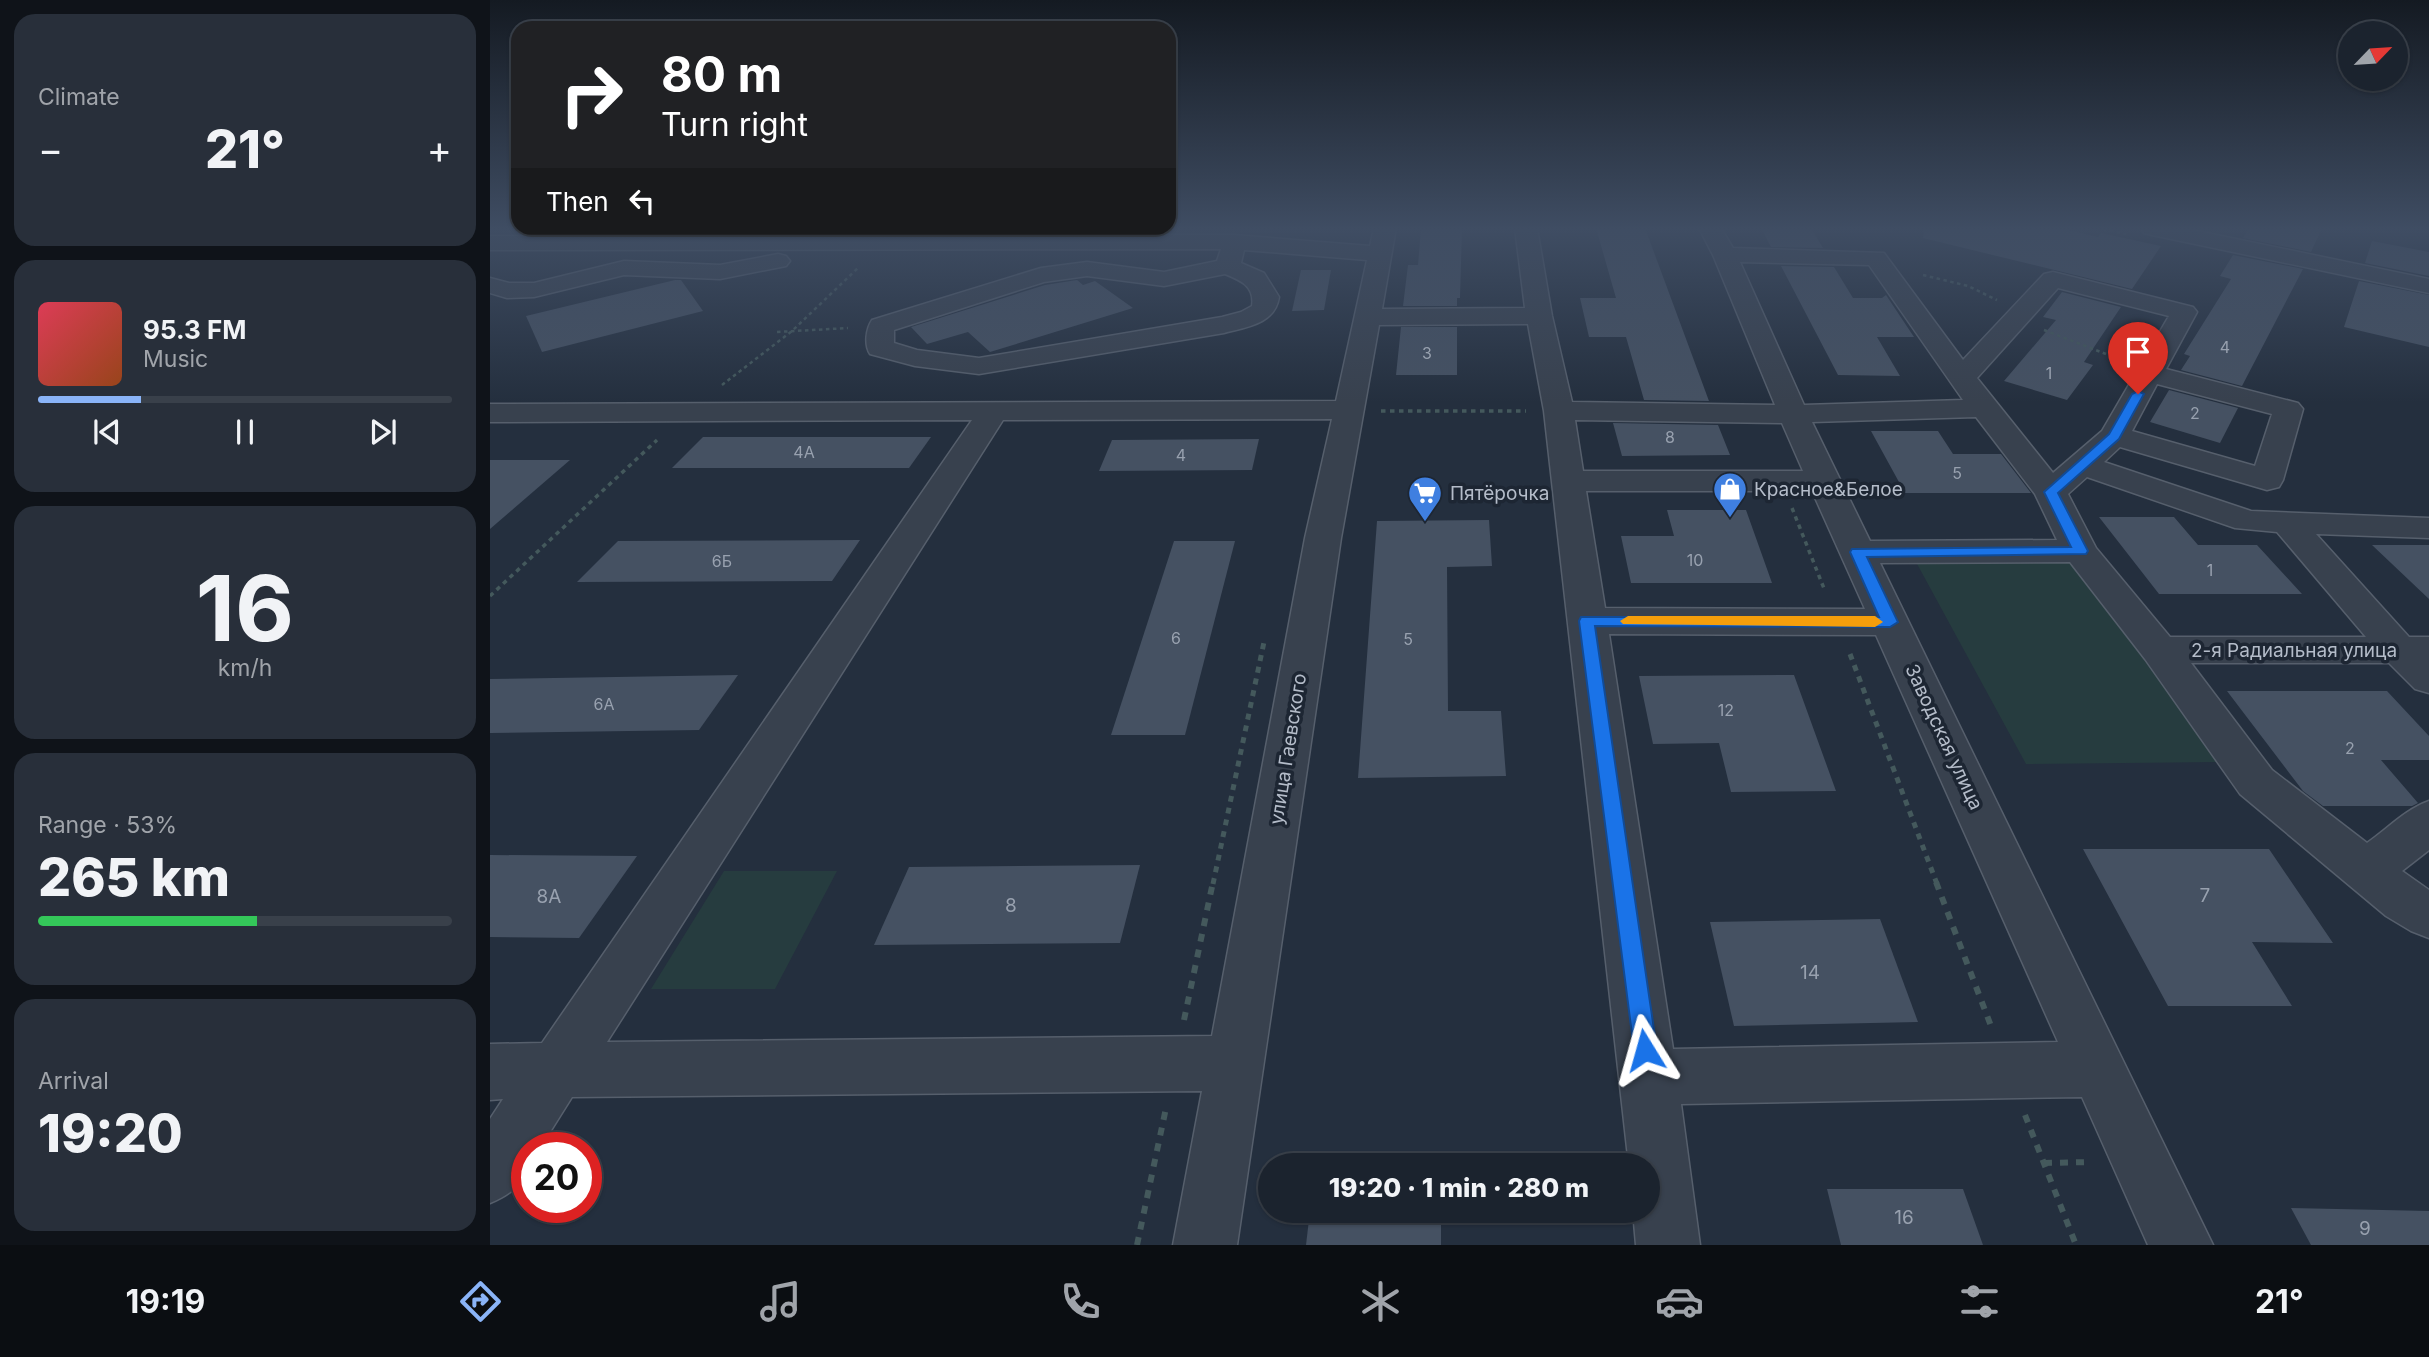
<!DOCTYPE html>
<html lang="en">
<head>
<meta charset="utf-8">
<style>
	:root { --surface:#1b232e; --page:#282f3a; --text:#f1f3f6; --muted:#a0a4aa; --line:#39404a; --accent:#8ab4f8 }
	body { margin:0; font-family:Inter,sans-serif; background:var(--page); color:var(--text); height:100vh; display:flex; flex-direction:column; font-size:26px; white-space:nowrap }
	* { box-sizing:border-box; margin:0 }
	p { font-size:23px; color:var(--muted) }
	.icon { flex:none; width:38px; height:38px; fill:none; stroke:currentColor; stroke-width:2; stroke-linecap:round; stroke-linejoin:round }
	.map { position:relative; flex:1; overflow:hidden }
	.details { display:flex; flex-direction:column; gap:14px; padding:14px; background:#0f1319; width:490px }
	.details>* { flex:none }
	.top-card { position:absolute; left:21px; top:21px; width:665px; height:214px; border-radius:21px; box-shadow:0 2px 5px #0004,0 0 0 2px var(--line); background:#202124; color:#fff; overflow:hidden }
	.needle { width:46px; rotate:65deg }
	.fabs { position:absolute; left:1848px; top:21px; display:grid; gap:14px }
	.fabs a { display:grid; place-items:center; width:70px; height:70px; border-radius:50%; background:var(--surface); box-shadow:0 2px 5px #0004,0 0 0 2px var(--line); font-size:35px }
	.speed { position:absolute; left:21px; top:1132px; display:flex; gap:14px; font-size:35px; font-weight:700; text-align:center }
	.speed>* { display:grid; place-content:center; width:91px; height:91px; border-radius:50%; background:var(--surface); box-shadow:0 2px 5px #0004,0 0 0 2px var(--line); line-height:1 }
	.speed .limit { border:10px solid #d22; background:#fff; color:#111 }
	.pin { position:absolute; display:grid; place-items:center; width:60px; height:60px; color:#fff; margin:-72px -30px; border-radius:50% 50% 50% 0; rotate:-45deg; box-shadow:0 0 7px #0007 }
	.pin .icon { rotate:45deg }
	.me { position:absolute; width:77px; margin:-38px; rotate:352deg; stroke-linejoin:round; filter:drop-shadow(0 0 5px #0008) }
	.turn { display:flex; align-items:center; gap:24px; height:147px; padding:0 35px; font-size:32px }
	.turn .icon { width:91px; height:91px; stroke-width:2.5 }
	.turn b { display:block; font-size:49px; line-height:60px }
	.then { display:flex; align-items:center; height:66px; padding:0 35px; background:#0003; gap:14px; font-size:26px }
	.big { font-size:52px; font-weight:800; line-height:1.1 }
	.details .card { flex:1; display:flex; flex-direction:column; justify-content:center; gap:10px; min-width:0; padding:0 24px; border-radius:21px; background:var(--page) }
	.details .dial { align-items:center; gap:0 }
	.dial b { font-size:91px; line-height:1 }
	.song { display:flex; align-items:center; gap:21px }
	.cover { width:84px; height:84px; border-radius:10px; background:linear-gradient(135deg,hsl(350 70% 55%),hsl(20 70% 35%)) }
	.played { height:7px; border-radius:4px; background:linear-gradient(90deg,var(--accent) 25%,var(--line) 25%) }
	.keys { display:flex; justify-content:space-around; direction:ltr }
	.heat { display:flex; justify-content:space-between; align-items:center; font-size:38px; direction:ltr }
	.charge { height:10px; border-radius:5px; background:linear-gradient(90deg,#34c759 53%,var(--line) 0) }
	.trip { position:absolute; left:768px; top:1153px; width:402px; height:70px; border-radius:35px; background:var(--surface); box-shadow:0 2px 5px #0004,0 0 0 2px var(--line); font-weight:800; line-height:70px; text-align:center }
	.tab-bar { display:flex; height:112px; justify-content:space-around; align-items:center; background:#0b0e12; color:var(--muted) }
	.tab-bar .icon { width:49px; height:49px }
	.tab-bar .active { color:var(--accent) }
	.tab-bar b { font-size:32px; color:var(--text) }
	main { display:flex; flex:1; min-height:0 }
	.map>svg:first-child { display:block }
</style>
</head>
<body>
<main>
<section class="details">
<div class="card"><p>Climate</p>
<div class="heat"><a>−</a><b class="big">21°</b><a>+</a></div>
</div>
<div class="card">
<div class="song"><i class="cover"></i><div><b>95.3 FM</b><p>Music</p></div></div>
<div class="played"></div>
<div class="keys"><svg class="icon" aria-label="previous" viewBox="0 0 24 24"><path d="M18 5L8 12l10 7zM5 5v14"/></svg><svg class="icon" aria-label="pause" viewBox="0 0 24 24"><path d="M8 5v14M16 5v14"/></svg><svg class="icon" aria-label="next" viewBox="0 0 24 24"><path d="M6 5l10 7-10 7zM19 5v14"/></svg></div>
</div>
<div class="card dial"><b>16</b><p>km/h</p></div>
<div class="card"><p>Range · 53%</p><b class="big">265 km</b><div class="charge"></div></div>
<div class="card"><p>Arrival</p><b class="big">19:20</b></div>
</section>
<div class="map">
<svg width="1939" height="1245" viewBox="0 0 1939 1245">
	<rect width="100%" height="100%" fill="#242f3e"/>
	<g fill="#263c3f">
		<polygon points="1583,561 1729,762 1536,764 1426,562"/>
		<polygon points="234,871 347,871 285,989 161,989"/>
	</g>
	<g fill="#455162">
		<polygon points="931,228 972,228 970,298 967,298 967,306 913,306 918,265 928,265"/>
		<polygon points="1106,228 1155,228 1219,401 1154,400 1136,337 1099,337 1090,298 1126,298"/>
		<polygon points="1271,228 1321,228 1333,248 1281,247"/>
		<polygon points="1434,228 1570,228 1608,237 1611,233 1671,246 1642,289 1433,238"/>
		<polygon points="1759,228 1832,228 1821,252 1753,238"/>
		<polygon points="1882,241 1939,252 1939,276 1875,263"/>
		<polygon points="1743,255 1813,269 1752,386 1691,370 1700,356 1694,354 1741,279 1730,276"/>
		<polygon points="1291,266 1344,267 1363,298 1392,298 1396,295 1424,337 1387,337 1410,376 1348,375"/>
		<polygon points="811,270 841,270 834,310 802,311"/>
		<polygon points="185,280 191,280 213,311 52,352 36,316"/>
		<polygon points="587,280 593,285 605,281 643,308 500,352 478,332 437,344 421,327 555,285"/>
		<polygon points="1869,281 1939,295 1939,347 1854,327"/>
		<polygon points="1572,292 1631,307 1594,362 1603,365 1577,400 1514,381 1566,320 1553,317"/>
		<polygon points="911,327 967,327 967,375 906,375"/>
		<polygon points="1679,390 1748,408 1730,443 1660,422"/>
		<polygon points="1123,423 1228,425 1240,455 1132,456"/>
		<polygon points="1381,431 1448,431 1463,454 1511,454 1541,493 1415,493"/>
		<polygon points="213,437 441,437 419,468 182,468"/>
		<polygon points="769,439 762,470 609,471 622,440"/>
		<polygon points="0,460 80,460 0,529"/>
		<polygon points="1177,510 1256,510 1282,583 1141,583 1131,536 1184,536"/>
		<polygon points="1609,517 1684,517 1708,545 1767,545 1812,594 1669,594"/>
		<polygon points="999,520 1002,566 957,567 958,711 1011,711 1016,776 868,778 887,521"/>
		<polygon points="370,540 342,581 87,582 128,541"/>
		<polygon points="684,541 745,541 695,735 621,735"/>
		<polygon points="1882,545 1939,545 1939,599"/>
		<polygon points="248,675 209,730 0,733 0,679"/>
		<polygon points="1304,675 1346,791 1241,792 1229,743 1163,744 1149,676"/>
		<polygon points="1737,691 1897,691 1939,736 1939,760 1891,760 1928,803 1922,806 1833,806 1813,791"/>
		<polygon points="1593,849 1779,849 1843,943 1762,942 1802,1006 1678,1006"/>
		<polygon points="0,855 147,856 89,938 0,937"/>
		<polygon points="650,865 630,943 384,945 419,867"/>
		<polygon points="1390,919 1428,1022 1244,1026 1220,922"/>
		<polygon points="1337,1189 1473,1189 1493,1245 1351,1245"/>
		<polygon points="1801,1208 1939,1211 1939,1245 1821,1245"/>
		<polygon points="820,1211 951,1211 951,1245 816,1245"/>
	</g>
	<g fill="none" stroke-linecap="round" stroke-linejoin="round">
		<g stroke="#565f6c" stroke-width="3">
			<g id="minor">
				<path d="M884,228H906L892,309L1035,308L1025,228H1047L1062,316L1082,402L1285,405L1223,255L1209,228H1231L1243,248L1394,253L1473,360L1554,274L1563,272L1703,307L1707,312L1676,369L1808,403L1813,409L1793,480L1789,487L1777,490L1630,447L1614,462L1761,511L1939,518V538L1826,534L1919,637H1939V693L1925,689L1899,663H1701L1782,770L1877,843C1897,829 1916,809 1939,801V850L1912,871L1939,890V938L1921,931L1896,916L1750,794L1655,659L1580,562L1390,563L1723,1245H1658L1592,1097L1191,1104L1210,1245H1146L1143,1211H1158V1166H1139L1054,411L1038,324L889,325L851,538L747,1245H683L712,1091L82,1097L50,1148H37C37,1179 29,1191 0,1203V1119L13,1099L0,1100V1044L52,1043L482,420L0,422V404L846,401L877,260L754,250L751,263L774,273L789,297C785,324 757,327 734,333L489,374L425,366L380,354C374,345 376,329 382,320L551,268L597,262L674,272L727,261L731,249L0,250V236L744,235L880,246ZM1250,262L1379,265L1473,400L1314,405ZM735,274C750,280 765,286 762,306L751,312L732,317L489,358L427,350L404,343V330L554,282L597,276L674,286ZM1568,288L1679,316L1612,431L1563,473L1487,378ZM1667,384L1782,414L1765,466L1642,431ZM1486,417L1545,494L1567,540L1380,541L1322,422ZM842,419L815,538L722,1036L117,1042L513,420ZM1085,420L1292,423L1313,471H1093ZM1597,477L1745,528L1787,532L1876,637H1680L1606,548L1578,494ZM1096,491H1322L1375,609L1115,608ZM1119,634L1386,635L1568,1042L1183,1049Z"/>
				<polygon points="1651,228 1693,228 1939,279 1939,293 1662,235 1654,233"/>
				<polygon points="288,254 296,256 300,261 296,266 230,279 134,275 44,297 17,298 0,293 0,278 19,283 44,283 134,261 230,265"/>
			</g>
		</g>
		<g stroke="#44595c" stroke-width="2.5" stroke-dasharray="3.5 3.5" stroke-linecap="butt">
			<polyline points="1606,228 1636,234"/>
			<polyline points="1433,275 1478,286 1507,300"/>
			<polyline points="1554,330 1634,361"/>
			<polyline points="287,332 358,328"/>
			<polyline points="232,385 302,331 369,267"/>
		</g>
		<g stroke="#44595c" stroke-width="3.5" stroke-dasharray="4.5 4.5" stroke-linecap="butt">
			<polyline points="891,411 1036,411"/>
			<polyline points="1302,508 1335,591"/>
			<polyline points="0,596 167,440"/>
		</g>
		<g stroke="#44595c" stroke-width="5" stroke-dasharray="6 6" stroke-linecap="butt">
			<polyline points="1360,654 1447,884"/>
			<polyline points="723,884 774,642"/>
		</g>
		<g stroke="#44595c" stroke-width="6" stroke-dasharray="8 8" stroke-linecap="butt">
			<polyline points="1446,882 1501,1026"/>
			<polyline points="694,1020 723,882"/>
			<polyline points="1535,1115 1586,1245"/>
			<polyline points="1554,1163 1600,1162"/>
			<polyline points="647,1245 676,1108"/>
		</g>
		<use href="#minor" fill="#38414e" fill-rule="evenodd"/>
	</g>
	<linearGradient id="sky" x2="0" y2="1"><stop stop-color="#141a22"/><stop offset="0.57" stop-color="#3f4d63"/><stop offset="1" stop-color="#3f4d63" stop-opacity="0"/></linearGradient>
	<rect width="1939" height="402" fill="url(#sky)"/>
	<polygon fill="#1a73e8" stroke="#114b97" stroke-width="2" points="1648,391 1654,394 1629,439 1568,493 1598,551 1596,554 1377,557 1408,622 1400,627 1105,626 1167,1050 1164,1058 1155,1061 1147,1058 1144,1050 1089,621 1091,617 1389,617 1360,552 1362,549 1581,547 1554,492 1619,434 1642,394"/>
	<polygon fill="#f59e0b" points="1138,616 1385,616 1393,622 1385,627 1133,624 1130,621"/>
	<defs>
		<g id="shop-pin" transform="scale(1.75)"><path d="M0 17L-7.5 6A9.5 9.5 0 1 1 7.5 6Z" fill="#3f7fe0" stroke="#1d2633"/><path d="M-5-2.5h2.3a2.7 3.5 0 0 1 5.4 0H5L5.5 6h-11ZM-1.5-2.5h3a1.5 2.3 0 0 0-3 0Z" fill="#fff"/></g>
		<g id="supermarket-pin" transform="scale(1.75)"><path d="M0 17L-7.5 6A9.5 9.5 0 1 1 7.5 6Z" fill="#3f7fe0" stroke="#1d2633"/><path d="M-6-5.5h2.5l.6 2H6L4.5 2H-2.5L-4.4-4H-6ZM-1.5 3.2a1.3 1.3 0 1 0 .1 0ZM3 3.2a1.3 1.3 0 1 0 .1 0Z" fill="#fff"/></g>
	</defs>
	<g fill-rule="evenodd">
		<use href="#shop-pin" x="1240" y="489"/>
		<use href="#supermarket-pin" x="935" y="493"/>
	</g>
	<g text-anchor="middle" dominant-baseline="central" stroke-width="7" stroke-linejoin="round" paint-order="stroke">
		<g font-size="16" fill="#98a1af">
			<text x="1735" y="347">4</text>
			<text x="937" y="353">3</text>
			<text x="1559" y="373">1</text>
			<text x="1705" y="413">2</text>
			<text x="1180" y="437">8</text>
			<text x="314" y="452">4А</text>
			<text x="691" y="455">4</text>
			<text x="1467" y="473">5</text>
			<text x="1205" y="560">10</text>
			<text x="232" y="561">6Б</text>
			<text x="1720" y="570">1</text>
			<text x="686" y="638">6</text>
			<text x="918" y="639">5</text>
			<text x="114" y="704">6А</text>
			<text x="1236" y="710">12</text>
			<text x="1860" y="748">2</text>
		</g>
		<g font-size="19" fill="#b4bcc9" stroke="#1d2633" text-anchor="start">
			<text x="1264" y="489">Красное&amp;Белое</text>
			<text x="960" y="493">Пятёрочка</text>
		</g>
		<g font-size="19" fill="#b4bcc9" stroke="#1d2633">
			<text x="1804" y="650">2-я Радиальная улица</text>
			<text transform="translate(1454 737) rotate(65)">Заводская улица</text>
			<text transform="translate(798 749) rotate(-81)">улица Гаевского</text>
		</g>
		<g font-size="19" fill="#98a1af">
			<text x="1715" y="895">7</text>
			<text x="59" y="896">8А</text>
			<text x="521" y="905">8</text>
			<text x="1320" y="972">14</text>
			<text x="1414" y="1217">16</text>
			<text x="1875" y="1228">9</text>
		</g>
	</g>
</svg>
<div class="fabs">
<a><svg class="needle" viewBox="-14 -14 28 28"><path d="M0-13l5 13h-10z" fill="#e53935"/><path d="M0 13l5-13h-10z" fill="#a0a4aa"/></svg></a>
</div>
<div class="speed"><div class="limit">20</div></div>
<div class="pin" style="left:1648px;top:394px;background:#d93025"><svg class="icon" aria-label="arrive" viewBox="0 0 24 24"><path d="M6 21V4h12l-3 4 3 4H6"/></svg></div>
<svg class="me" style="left:1155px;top:1050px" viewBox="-20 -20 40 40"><path d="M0-17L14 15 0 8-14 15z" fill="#1a73e8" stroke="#fff" stroke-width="4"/></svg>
<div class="trip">19:20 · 1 min · 280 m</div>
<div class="top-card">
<div class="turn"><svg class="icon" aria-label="right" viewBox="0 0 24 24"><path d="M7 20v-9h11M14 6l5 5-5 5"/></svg><div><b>80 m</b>Turn right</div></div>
<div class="then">Then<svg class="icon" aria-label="left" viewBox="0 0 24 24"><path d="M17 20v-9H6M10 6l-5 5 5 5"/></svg></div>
</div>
</div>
</main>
<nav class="tab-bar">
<b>19:19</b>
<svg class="icon active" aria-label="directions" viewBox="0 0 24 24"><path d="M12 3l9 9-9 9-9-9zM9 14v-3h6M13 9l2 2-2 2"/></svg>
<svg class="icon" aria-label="music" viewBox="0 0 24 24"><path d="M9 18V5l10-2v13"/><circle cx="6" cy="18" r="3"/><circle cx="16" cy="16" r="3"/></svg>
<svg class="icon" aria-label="phone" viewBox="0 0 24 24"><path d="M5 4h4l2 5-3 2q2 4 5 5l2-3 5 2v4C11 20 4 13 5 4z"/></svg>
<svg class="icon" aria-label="climate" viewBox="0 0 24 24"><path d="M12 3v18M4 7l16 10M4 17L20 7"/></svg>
<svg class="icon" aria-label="car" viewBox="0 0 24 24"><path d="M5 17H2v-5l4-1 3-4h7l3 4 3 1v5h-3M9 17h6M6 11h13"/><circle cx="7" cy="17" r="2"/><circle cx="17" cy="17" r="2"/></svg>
<svg class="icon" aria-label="filters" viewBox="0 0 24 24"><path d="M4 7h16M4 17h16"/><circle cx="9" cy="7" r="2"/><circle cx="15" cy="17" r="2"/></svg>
<b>21°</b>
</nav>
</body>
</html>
